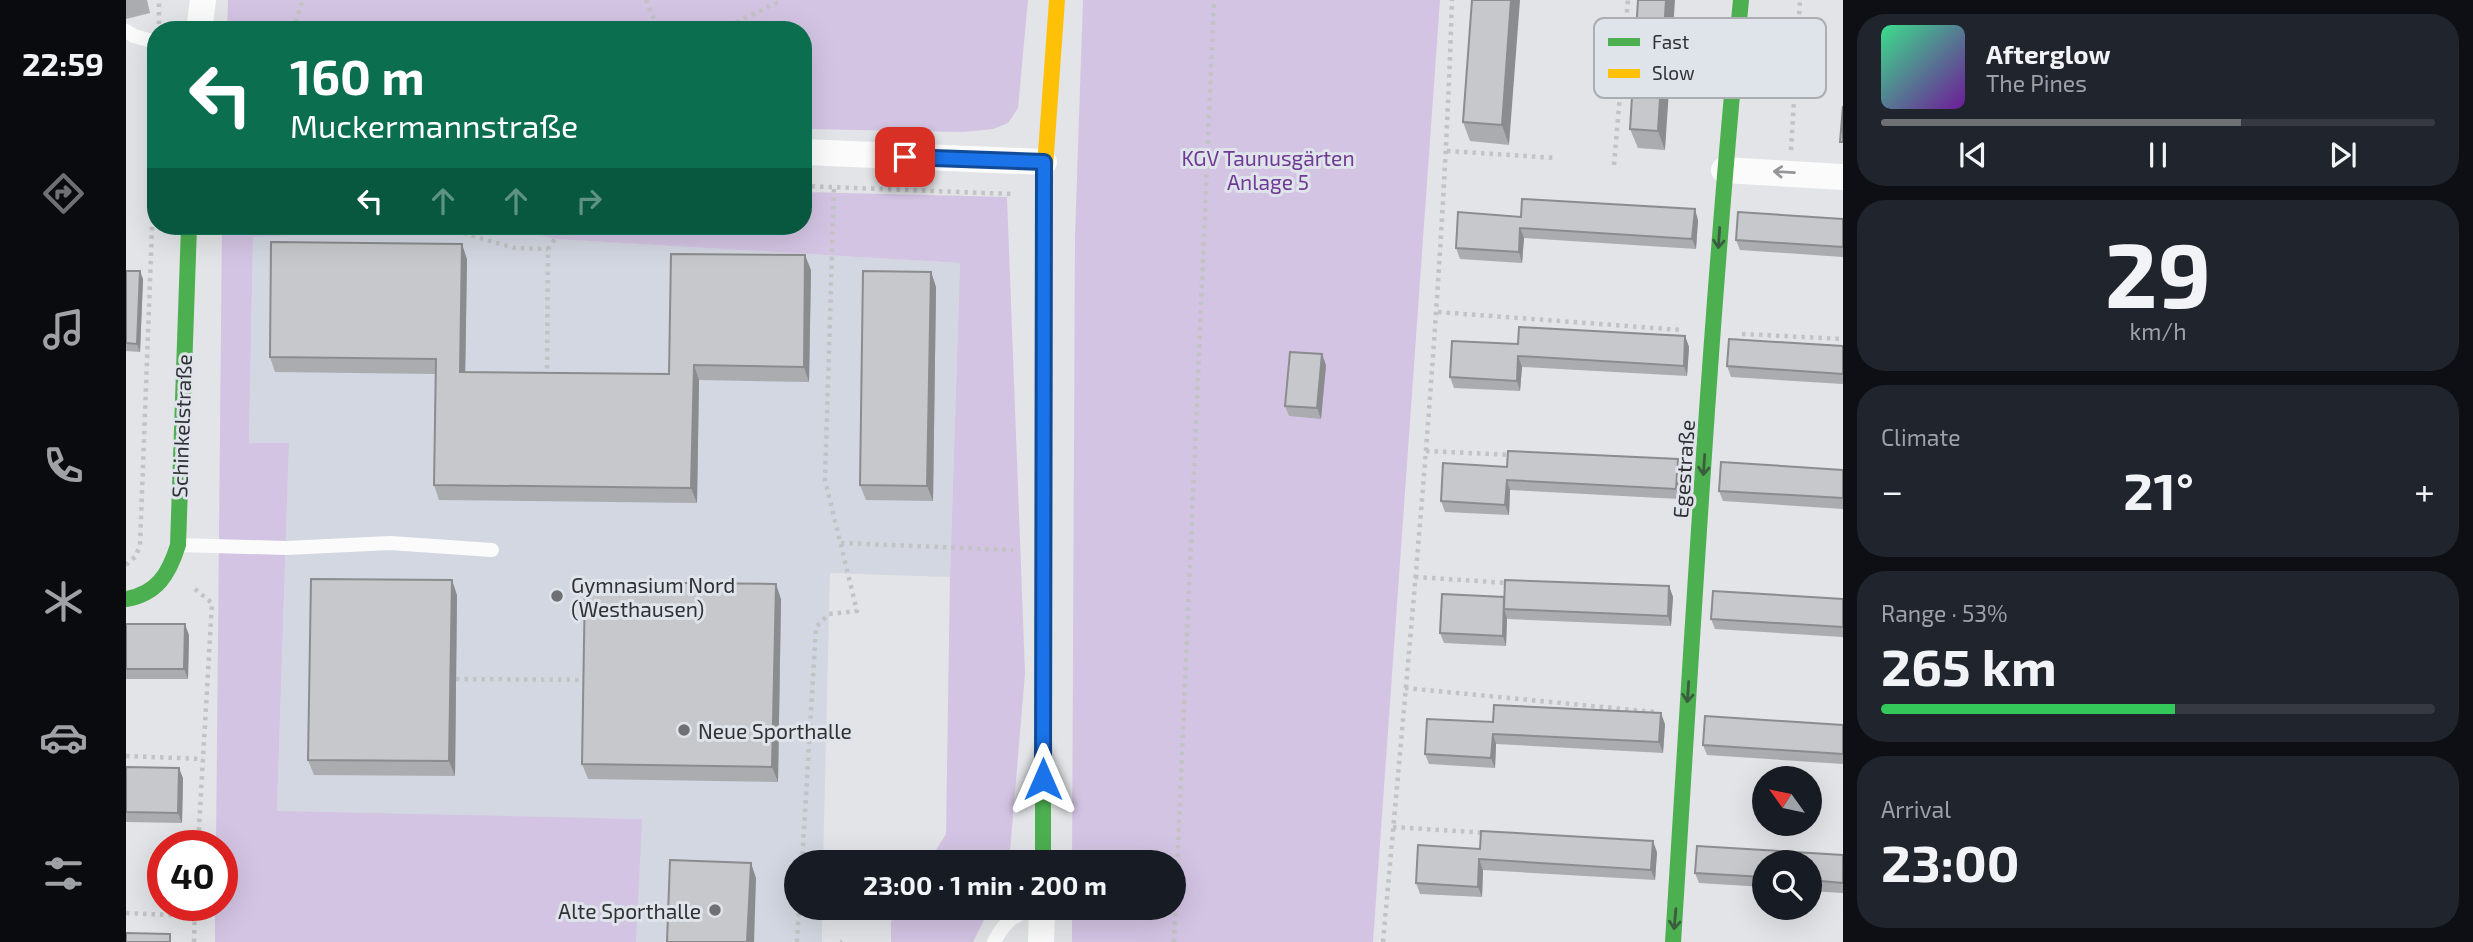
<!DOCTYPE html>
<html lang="en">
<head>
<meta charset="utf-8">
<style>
	:root { --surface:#171b24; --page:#20242c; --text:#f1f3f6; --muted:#9ea1a6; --line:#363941; --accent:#6e7073 }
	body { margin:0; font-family:"Exo 2",sans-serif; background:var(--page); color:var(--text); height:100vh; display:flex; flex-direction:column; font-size:26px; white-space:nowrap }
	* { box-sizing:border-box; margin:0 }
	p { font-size:23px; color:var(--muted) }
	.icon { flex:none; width:38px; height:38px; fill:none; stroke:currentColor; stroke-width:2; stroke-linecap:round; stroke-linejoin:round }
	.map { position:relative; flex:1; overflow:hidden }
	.details { display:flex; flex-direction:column; gap:14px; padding:14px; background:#0d0f14; width:630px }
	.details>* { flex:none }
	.hud { position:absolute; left:21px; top:21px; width:665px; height:214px; border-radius:28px; box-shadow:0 7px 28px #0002; background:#0b6e4f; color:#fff; overflow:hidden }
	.needle { width:46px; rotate:303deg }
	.fabs { position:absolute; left:1626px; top:766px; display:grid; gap:14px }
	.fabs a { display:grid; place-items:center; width:70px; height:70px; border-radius:50%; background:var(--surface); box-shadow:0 7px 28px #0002; font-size:35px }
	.speed { position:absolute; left:21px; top:830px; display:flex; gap:14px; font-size:35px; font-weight:700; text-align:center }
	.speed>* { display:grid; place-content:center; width:91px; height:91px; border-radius:50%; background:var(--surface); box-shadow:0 7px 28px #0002; line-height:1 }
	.speed .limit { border:10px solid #d22; background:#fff; color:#111 }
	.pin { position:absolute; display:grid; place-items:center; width:60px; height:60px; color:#fff; margin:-30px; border-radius:14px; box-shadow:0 4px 10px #0006 }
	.me { position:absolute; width:77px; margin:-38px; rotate:0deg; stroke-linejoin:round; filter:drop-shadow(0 0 5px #0008) }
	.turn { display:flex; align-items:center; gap:24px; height:147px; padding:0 28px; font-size:32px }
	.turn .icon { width:91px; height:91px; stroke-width:2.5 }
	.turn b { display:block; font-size:49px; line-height:60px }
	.lanes { display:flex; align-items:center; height:66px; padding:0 28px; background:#0003; justify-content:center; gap:35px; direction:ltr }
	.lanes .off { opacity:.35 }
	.big { font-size:52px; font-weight:700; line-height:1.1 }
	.details .widget { flex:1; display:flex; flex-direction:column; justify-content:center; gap:10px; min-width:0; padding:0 24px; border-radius:28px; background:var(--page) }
	.details .dial { align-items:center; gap:0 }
	.dial b { font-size:91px; line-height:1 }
	.song { display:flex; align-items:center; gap:21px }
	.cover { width:84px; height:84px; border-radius:10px; background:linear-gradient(135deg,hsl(150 70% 55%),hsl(280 70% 35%)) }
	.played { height:7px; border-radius:4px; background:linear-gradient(90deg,var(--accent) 65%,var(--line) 65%) }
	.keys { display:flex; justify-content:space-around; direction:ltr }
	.heat { display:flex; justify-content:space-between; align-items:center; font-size:38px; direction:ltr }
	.charge { height:10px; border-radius:5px; background:linear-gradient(90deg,#34c759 53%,var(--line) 0) }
	.trip { position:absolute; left:658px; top:850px; width:402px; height:70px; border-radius:35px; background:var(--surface); box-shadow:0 7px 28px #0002; font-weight:700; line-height:70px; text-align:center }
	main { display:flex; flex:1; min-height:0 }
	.tabs { display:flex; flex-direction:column; width:126px; justify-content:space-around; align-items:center; background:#090b0e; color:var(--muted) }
	.tabs .icon { width:49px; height:49px }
	.tabs .selected { color:var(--accent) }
	.tabs b { font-size:32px; color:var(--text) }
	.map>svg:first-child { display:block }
</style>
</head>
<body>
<main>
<nav class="tabs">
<b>22:59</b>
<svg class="icon selected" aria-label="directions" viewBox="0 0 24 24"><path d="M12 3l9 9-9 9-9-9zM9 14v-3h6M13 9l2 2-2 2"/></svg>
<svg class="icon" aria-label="music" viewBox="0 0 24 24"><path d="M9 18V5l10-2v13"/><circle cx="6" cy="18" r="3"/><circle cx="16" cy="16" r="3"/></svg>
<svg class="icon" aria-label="phone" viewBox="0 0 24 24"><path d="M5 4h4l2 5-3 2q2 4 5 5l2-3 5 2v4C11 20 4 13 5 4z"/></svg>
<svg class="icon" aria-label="climate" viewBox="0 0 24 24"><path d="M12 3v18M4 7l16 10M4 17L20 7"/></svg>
<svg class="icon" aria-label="car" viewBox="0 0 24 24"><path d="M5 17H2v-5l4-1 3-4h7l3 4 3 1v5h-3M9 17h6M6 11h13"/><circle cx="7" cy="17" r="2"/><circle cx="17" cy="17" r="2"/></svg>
<svg class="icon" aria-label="filters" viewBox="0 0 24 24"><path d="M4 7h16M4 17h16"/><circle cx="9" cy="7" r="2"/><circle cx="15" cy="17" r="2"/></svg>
</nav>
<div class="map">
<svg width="1717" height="942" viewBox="0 0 1717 942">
	<rect width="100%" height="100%" fill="#e2e4e7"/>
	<polygon fill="#d3d7e1" points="238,226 378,226 430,239 834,263 824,577 704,573 697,863 670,863 670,908 696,908 696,942 510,942 515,819 151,812 163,443 123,443 127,237 235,232"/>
	<g fill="#d3c4e3">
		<polygon points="102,0 902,0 892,108 882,123 867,129 837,132 677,129 677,30 101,30"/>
		<polygon points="957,0 1314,0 1247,942 946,942 946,908 1048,908 1048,863 946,863 949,236"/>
		<polygon points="677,192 881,197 899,673 883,863 802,863 820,834 824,577 834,263 429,239 378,226 677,226"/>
		<polygon points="96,226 238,226 236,232 127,237 123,443 163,443 151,811 516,819 510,942 89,942 89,905 96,905 96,845 90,845"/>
		<polygon points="773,908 864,908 847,942 765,942 765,922"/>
	</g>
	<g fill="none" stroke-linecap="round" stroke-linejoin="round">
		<g stroke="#c2c3c4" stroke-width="4.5" stroke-dasharray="3.5 5" stroke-linecap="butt">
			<polyline points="520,0 532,30"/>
			<polyline points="33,24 33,0"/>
			<polyline points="167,30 177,0"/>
			<polyline points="595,30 656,0"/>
			<polyline points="1665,150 1674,0"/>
			<polyline points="1321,151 1431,158"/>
			<polyline points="1488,165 1502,0"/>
			<polyline points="677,186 886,194"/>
			<polyline points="313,226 388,248 422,249"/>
			<polyline points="1312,312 1555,330"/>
			<polyline points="1616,334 1717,339"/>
			<polyline points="421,377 422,249 429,239 430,226"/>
			<polyline points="1300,451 1386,455"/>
			<polyline points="715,543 887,550"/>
			<polyline points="0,565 10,556 14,545 30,123"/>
			<polyline points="1289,577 1382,583"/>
			<polyline points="69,589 86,603 72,845"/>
			<polyline points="330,679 463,680"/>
			<polyline points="1279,688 1529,712"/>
			<polyline points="0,756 77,759"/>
			<polyline points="1267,827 1361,833"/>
			<polyline points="676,863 690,627 703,614 731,611 699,480 708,187"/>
			<polyline points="0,913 68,916"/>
			<polyline points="68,942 69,905"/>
			<polyline points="671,942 673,908"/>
			<polyline points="715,942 716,941"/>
			<polyline points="1048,942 1088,0"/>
			<path d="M1257,942C1285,628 1316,315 1326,0"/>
		</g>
		<g stroke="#fbfbfb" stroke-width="14">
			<polyline points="0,31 8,36 30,42"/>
			<polyline points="53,545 160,548 264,543 366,550"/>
			<path d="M868,942C878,922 888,915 908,908"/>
		</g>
		<g stroke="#fbfbfb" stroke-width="26">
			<polyline points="73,30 77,0"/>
			<polyline points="677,152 918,162"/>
			<polyline points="1598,170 1717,177"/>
			<polyline points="915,942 916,908"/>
		</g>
		<g stroke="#4caf50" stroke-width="16">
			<polyline points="917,295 917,863"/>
			<path d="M0,599C31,594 43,574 52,545L63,226"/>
			<path d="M1547,942C1567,628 1584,313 1615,0"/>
		</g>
		<polyline stroke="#ffc107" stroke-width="16" points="917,295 917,195 931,0"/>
	</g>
	<g fill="#aaacaf">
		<polygon points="0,0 21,0 24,13 0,19"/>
		<polygon points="1346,0 1383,145 1344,141 1337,122"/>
		<polygon points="1512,0 1539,150 1512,148 1504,129"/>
		<polygon points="1395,217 1572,220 1570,249 1398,238 1396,263 1334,259 1330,248"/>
		<polygon points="1717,219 1717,257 1614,250 1610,240"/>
		<polygon points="341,259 339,372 543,374 685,270 683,382 573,380 571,503 313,500 308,485 309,374 149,372 144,357"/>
		<polygon points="0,271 17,279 14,352 0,351"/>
		<polygon points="805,272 810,287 807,501 740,500 734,485"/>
		<polygon points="1559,336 1563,347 1561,376 1396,367 1394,391 1328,388 1324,377 1392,344"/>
		<polygon points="1717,346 1717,384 1605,377 1601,366"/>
		<polygon points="1200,365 1195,419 1163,416 1159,406"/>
		<polygon points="1552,459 1555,470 1553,499 1384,490 1383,515 1319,512 1315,501 1381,467"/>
		<polygon points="1717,470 1717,509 1597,501 1593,491"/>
		<polygon points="1543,586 1547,597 1545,626 1382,619 1381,618 1380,646 1318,643 1314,633 1378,597"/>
		<polygon points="331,595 329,776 188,775 182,760"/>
		<polygon points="655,599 652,782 462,779 456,764"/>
		<polygon points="1717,599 1717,637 1589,629 1585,619"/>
		<polygon points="0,624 63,635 62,679 0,679"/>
		<polygon points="1367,722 1539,724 1537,753 1370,744 1369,768 1303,764 1299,754"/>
		<polygon points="1717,725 1717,764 1581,755 1577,745"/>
		<polygon points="0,767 57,778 56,823 0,822"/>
		<polygon points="1571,846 1717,855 1717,893 1684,891 1684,863 1638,863 1638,887 1573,883 1569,873"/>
		<polygon points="1354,849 1531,852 1529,880 1357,870 1356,897 1294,894 1290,883"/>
	</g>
	<g fill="#8b8c8e">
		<polygon points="1385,0 1394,0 1383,145 1376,125"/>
		<polygon points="1540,0 1549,0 1539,150 1532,131"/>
		<polygon points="1569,209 1572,220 1570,249 1566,239"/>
		<polygon points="1394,228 1398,238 1396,263 1393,252"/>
		<polygon points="336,244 341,259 339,387 334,372"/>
		<polygon points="679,255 685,270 683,382 678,367"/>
		<polygon points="14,271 17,279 14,352 11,344"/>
		<polygon points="805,272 810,287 807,501 801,486"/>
		<polygon points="1559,336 1563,347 1561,376 1558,366"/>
		<polygon points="1196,354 1200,365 1195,419 1191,408"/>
		<polygon points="1392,356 1396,367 1394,391 1391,381"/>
		<polygon points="568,365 573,380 571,503 565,488"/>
		<polygon points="1552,459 1555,470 1553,499 1550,489"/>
		<polygon points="1381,480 1384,490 1383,515 1379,505"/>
		<polygon points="326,580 331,595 329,776 323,761"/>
		<polygon points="650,584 655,599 652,782 646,767"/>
		<polygon points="1543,586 1547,597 1545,626 1542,616"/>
		<polygon points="1378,609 1381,618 1380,646 1377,636"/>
		<polygon points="59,624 63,635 62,679 58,669"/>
		<polygon points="1535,713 1539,724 1537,753 1533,742"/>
		<polygon points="1367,734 1370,744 1369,768 1365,758"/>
		<polygon points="53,768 57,778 56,823 52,813"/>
		<polygon points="1527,841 1531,852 1529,880 1525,870"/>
		<polygon points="1353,859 1357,870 1356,897 1352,887"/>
		<polygon points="625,863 630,878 628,942 621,942"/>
	</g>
	<g fill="#c6c8cb" stroke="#8b8c8e" stroke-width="2">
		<polygon points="1346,0 1385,0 1376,125 1337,122"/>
		<polygon points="1512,0 1540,0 1532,131 1504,129"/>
		<polygon points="1717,106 1717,142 1714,142"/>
		<polygon points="1396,199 1569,209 1566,239 1394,228 1393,252 1330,248 1332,212 1395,217"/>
		<polygon points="1612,212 1717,219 1717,247 1610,240"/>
		<polygon points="145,242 336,244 334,372 543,374 545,254 679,255 678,367 568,365 565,488 308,485 310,359 144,357"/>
		<polygon points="0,271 14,271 11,344 0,343"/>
		<polygon points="737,271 805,272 801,486 734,485"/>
		<polygon points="1393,327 1559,336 1558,366 1392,356 1391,381 1324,377 1326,341 1392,344"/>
		<polygon points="1603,339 1717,346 1717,374 1601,366"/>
		<polygon points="1164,352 1196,354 1191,408 1159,406"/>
		<polygon points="1382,451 1552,459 1550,489 1381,480 1379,505 1315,501 1317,463 1381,467"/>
		<polygon points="1595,462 1717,470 1717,498 1593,491"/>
		<polygon points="185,579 326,580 323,761 182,760"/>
		<polygon points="1379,580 1543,586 1542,616 1378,609"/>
		<polygon points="459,582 650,584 646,767 456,764"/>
		<polygon points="1587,591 1717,599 1717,627 1585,619"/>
		<polygon points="1316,594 1378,597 1377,636 1314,633"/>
		<polygon points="0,624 59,624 58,669 0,669"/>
		<polygon points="1368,705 1535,713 1533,742 1367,734 1365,758 1299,754 1301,719 1367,722"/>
		<polygon points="1579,716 1717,725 1717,754 1577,745"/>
		<polygon points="0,767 53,768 52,813 0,812"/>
		<polygon points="1355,831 1527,841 1525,870 1353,859 1352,887 1290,883 1292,845 1354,849"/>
		<polygon points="1571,846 1717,855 1717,883 1684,880 1684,863 1638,863 1638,877 1569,873"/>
		<polygon points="544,860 625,863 621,942 541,942"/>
		<polygon points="0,933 44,934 44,942 0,942"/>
	</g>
	<defs><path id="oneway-shaft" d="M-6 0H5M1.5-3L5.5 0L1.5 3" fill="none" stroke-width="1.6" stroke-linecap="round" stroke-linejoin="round" transform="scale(1.75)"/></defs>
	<use stroke="#969698" href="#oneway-shaft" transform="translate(1658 172) rotate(-177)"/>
	<g stroke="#3a5d3e">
		<use href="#oneway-shaft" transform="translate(1593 238) rotate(94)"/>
		<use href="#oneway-shaft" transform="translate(1578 465) rotate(94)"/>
		<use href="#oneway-shaft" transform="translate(1562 692) rotate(94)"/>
		<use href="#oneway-shaft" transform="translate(1549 919) rotate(95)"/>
	</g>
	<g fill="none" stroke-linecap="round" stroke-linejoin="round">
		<g stroke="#114b97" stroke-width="18">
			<polyline id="route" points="779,157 918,162 917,779"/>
		</g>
		<use href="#route" stroke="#1a73e8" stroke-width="12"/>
	</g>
	<g fill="#6e7073" stroke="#dfe3ea" stroke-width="2.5">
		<circle cx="431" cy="596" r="7"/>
		<circle cx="558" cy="730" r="7"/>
		<circle cx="589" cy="910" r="7"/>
	</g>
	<g text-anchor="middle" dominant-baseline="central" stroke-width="6" stroke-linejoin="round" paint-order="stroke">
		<g font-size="21" fill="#703995" stroke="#dfe3ea">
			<text x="1142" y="157">KGV Taunusgärten<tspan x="1142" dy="24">Anlage 5</tspan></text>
		</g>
		<g font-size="21" fill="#303134" stroke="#dfe3ea">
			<text transform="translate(55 426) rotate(-88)">Schinkelstraße</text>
			<text transform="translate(1557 469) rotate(-86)">Egestraße</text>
		</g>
		<g font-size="21" fill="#303134" stroke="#dfe3ea" text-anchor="start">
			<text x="445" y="584">Gymnasium Nord<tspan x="445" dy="24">(Westhausen)</tspan></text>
			<text x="572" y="730">Neue Sporthalle</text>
			<text x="575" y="910" text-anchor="end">Alte Sporthalle</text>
		</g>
	</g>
	<rect x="1468" y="18" width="232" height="80" rx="10" fill="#dfe3ea" stroke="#aaaeb3" stroke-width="2"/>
	<rect x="1482" y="38" width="32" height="8" fill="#4caf50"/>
	<rect x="1482" y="69" width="32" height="9" fill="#ffc107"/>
	<g font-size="19" fill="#303134">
		<text x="1526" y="49">Fast</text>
		<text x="1526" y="80">Slow</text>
	</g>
</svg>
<div class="fabs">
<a><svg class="needle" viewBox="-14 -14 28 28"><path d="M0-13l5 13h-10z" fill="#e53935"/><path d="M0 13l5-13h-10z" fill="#9ea1a6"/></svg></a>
<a><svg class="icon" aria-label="search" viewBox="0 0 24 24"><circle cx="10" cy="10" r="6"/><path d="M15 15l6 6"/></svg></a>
</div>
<div class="speed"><div class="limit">40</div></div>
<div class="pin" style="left:779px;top:157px;background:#d93025"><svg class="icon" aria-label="arrive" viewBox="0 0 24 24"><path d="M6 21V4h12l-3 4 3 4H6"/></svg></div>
<svg class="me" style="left:917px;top:779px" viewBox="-20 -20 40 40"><path d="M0-17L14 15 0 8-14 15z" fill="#1a73e8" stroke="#fff" stroke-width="4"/></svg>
<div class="trip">23:00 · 1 min · 200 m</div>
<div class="hud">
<div class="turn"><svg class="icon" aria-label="left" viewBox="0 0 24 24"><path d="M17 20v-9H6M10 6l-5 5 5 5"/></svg><div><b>160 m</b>Muckermannstraße</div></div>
<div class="lanes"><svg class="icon" aria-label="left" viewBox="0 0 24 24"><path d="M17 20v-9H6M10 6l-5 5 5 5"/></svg><svg class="icon off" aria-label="ahead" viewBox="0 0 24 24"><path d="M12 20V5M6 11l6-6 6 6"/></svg><svg class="icon off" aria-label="ahead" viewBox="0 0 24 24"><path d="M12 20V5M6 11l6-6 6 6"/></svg><svg class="icon off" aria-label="right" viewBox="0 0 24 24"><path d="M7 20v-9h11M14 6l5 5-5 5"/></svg></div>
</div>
</div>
<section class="details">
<div class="widget">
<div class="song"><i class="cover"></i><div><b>Afterglow</b><p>The Pines</p></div></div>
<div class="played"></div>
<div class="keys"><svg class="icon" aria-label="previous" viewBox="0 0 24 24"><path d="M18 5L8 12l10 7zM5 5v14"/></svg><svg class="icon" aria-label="pause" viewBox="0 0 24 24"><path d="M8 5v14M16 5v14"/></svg><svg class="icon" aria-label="next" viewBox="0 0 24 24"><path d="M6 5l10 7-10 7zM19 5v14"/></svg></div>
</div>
<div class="widget dial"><b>29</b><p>km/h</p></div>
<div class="widget"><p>Climate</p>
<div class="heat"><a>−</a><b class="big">21°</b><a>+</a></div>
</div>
<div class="widget"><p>Range · 53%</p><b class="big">265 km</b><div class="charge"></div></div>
<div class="widget"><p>Arrival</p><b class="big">23:00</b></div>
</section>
</main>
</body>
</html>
